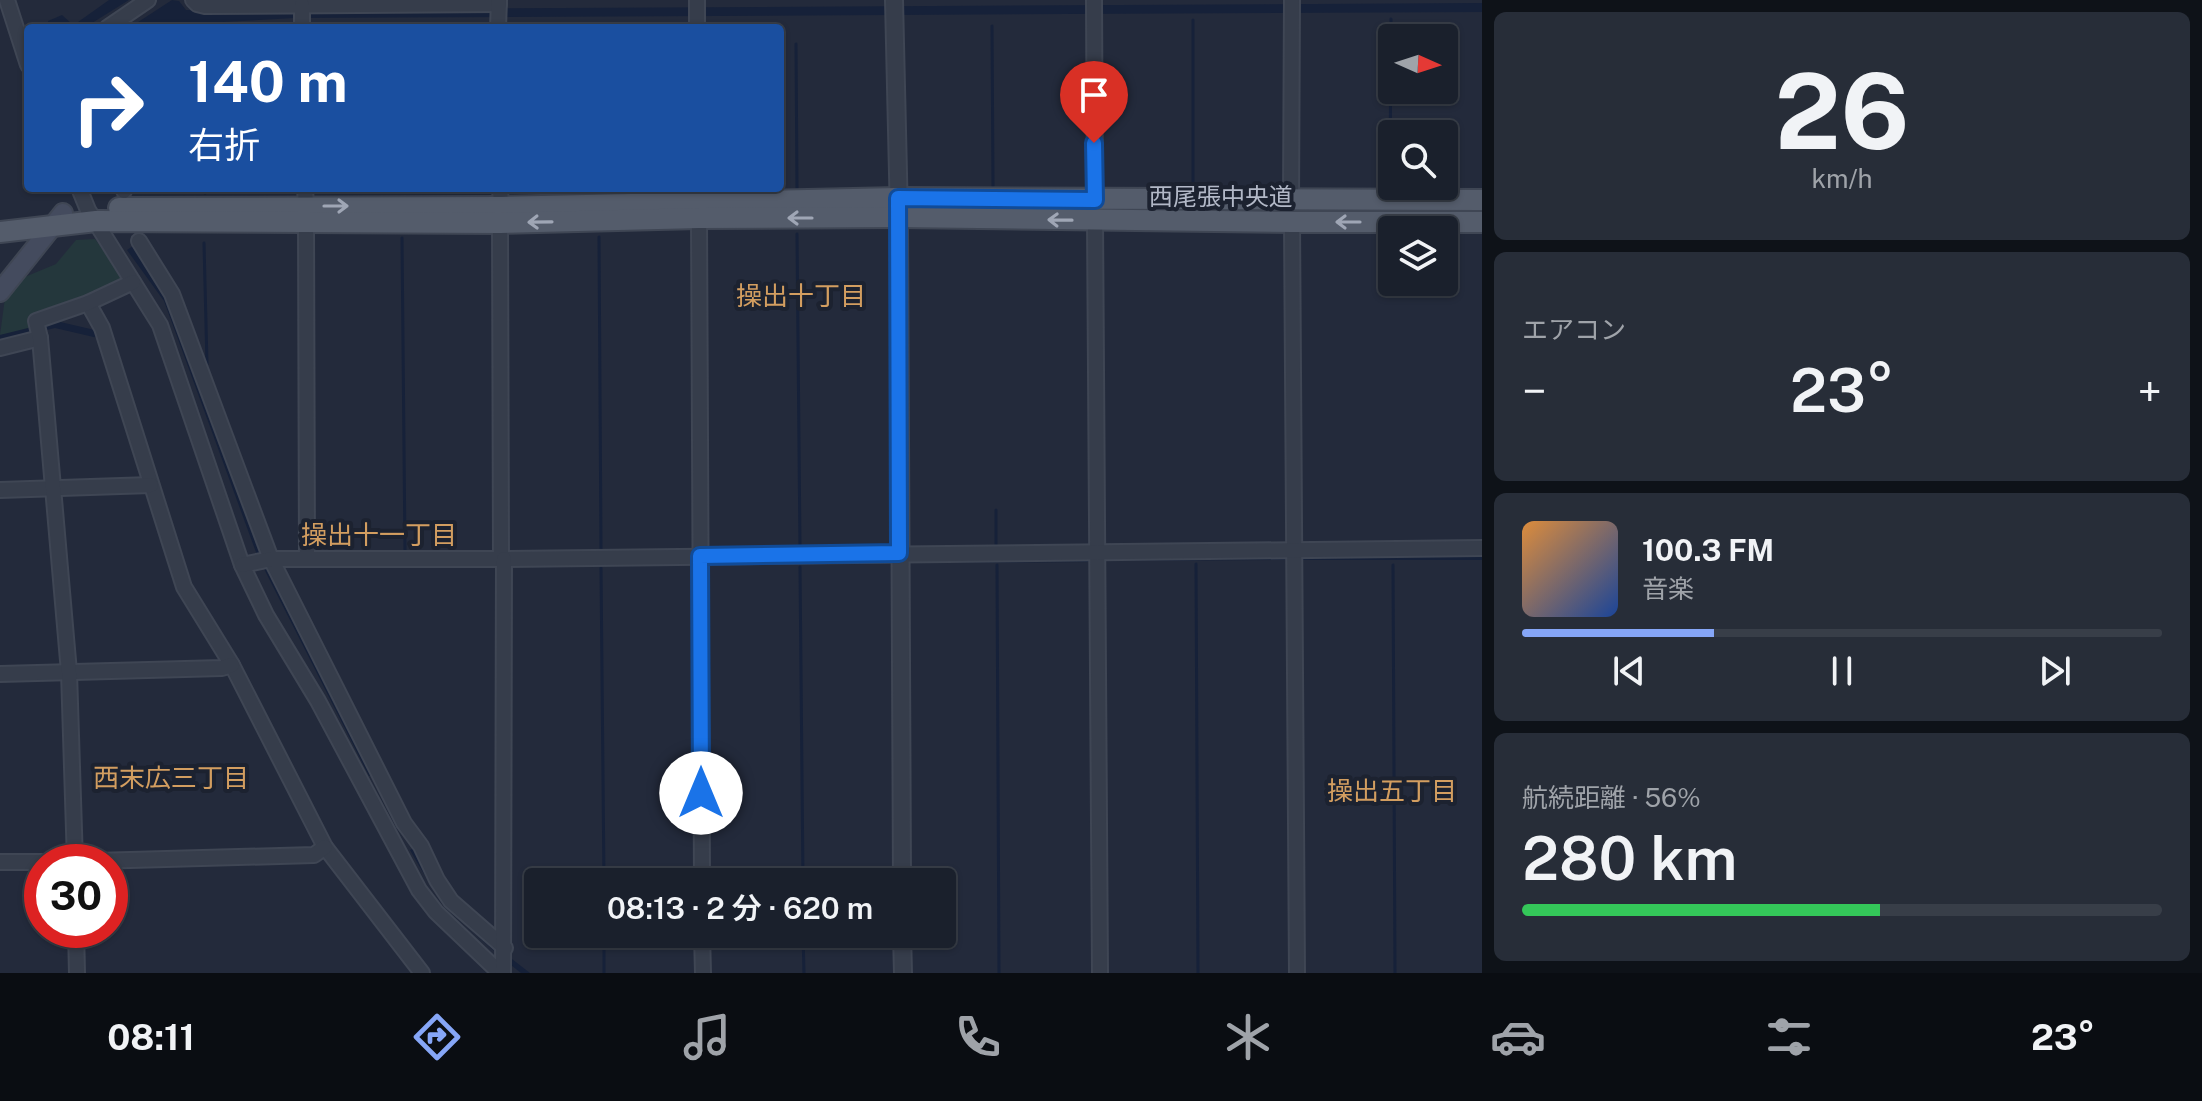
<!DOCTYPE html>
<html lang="ja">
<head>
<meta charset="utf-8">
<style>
	:root { --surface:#1a202c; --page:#272d38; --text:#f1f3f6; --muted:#9fa3a9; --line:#383e48; --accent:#86a6f7 }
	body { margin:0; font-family:"Public Sans","Noto Sans JP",sans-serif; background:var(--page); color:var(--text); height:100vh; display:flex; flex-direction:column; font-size:30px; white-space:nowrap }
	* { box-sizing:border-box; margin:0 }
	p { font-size:26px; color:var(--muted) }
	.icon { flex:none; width:44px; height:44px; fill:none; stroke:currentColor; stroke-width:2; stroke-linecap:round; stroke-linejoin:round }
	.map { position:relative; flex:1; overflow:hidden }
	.sheet { display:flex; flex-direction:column; gap:12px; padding:12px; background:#0e1218; width:720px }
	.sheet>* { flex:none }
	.banner { position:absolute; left:24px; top:24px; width:760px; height:168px; border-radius:8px; box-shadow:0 2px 6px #0004,0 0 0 2px var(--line); background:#1a4fa0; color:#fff; overflow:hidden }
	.needle { width:52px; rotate:93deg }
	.tools { position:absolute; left:1378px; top:24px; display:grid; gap:16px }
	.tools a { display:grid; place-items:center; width:80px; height:80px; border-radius:8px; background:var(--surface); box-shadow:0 2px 6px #0004,0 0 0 2px var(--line); font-size:40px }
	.speed { position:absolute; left:24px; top:844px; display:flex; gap:16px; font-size:40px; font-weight:700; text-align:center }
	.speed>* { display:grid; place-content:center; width:104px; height:104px; border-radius:50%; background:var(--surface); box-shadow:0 2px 6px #0004,0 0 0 2px var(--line); line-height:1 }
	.speed .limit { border:12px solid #d22; background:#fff; color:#111 }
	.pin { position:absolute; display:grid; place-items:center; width:68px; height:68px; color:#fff; margin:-82px -34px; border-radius:50% 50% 50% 0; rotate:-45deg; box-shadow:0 0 8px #0007 }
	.pin .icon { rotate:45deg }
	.me { position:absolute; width:88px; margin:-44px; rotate:0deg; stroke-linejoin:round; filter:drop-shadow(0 0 6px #0008) }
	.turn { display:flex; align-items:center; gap:28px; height:168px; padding:0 32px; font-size:36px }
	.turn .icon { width:104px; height:104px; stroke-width:2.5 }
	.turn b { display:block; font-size:56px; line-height:68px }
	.big { font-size:60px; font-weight:600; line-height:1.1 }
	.sheet .card { flex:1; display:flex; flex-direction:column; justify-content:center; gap:12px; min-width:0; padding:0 28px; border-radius:12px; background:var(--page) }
	.sheet .dial { align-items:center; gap:0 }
	.dial b { font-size:104px; line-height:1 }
	.song { display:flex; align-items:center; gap:24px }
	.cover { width:96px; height:96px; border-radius:12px; background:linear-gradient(135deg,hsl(30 70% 55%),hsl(220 70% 35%)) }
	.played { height:8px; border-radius:4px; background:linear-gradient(90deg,var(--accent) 30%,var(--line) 30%) }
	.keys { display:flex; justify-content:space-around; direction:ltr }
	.heat { display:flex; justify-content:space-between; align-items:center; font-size:44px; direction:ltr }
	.charge { height:12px; border-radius:6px; background:linear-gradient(90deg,#34c759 56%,var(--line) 0) }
	.trip { position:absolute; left:524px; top:868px; width:432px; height:80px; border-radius:8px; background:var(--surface); box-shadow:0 2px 6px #0004,0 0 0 2px var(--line); font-weight:600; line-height:80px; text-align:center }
	.menu { display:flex; height:128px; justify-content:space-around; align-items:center; background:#0a0d12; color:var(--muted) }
	.menu .icon { width:56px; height:56px }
	.menu .selected { color:var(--accent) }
	.menu b { font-size:36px; color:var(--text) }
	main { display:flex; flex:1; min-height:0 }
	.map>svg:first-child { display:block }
</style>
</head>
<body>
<main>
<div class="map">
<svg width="1482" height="973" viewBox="0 0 1482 973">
	<rect width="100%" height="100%" fill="#232a3b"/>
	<polygon fill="#24373c" points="95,239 124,278 88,298 33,318 31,329 0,335 5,298 20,279 56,264 76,240"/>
	<g fill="#162139">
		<polygon points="109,0 129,0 84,28 44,28 48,25 48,21 62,15 71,23 78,22"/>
		<polygon points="172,0 179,1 186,10 1482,3 1482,12 295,18 186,24 179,28 129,28"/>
		<polygon points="133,246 169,299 263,553 375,773 369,776 257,555 164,301 127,250"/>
		<polygon points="56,321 99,331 180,587 230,671 319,846 414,973 315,847 222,663 179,595 98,338 55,328 0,341 0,335"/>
		<polygon points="1482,556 1482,560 1302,560 1302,557"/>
		<polygon points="1289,557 1289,560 1103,561 1103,558"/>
		<polygon points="1091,559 1091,562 906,563 906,560"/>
		<path d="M416,847L430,876L499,949L530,973H521C474,935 439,904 410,850Z"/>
	</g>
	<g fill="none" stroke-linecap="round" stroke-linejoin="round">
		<g stroke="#162139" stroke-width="3">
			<polyline points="401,24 401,28"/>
			<polyline points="598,24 598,28"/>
			<polyline points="992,26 993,186"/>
			<polyline points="796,44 797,189"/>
			<polyline points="1193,186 1193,20"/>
			<polyline points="1390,187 1391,19"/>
			<polyline points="204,188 205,193"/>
			<polyline points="797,234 800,548"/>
			<polyline points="599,237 601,549"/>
			<polyline points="402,238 405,552"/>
			<polyline points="204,243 207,364"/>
			<polyline points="996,510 996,546"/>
			<polyline points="1196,564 1198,973"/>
			<polyline points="997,565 999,973"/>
			<polyline points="1393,565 1395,973"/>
			<polyline points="800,567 803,882"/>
			<polyline points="601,568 604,882"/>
			<polyline points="297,849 313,848"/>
			<polyline points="604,934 604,973"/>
			<polyline points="803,934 804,973"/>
		</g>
		<g stroke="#3f4654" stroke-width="18">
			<g id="minor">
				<polyline points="7,0 28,65"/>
				<polyline points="193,0 197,4 205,6 499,4"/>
				<polyline points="1094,0 1095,200"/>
				<polyline points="302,5 302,28"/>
				<polyline points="107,28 148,0"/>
				<polyline points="498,28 499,0"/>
				<polyline points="697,28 697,0"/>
				<polyline points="79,188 88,210 160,325 242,565 266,615 318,701 419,890 436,912 500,973"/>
				<polyline points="123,188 124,191"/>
				<polyline points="305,188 306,206"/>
				<polyline points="500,188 501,207"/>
				<polyline points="1291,200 1292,0"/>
				<polyline points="699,218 702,882"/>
				<polyline points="1095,220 1100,973"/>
				<polyline points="306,222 307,559"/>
				<polyline points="1292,222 1297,973"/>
				<polyline points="500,223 501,558"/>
				<polyline points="139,241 172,294 271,559 404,823 421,846 437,880 451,901 505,948"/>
				<polyline points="88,303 102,328 184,587 232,665 325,847 422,973"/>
				<polyline points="0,348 40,338"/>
				<polyline points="0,490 151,485"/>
				<polyline points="242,565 271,559 504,559 1482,548"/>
				<polyline points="0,674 222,668 232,665"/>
				<polyline points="0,862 42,862"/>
				<polyline points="58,862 314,855 325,847"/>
				<polyline points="75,862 69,672 40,338 36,321 88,303 133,282"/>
				<polyline points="76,930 77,973"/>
				<polyline points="702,934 703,973"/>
				<polyline points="503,973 504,559"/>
			</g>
		</g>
		<g stroke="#3f4654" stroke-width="20">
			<g id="tertiary">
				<polyline points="894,0 899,217 902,882"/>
				<polyline points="902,934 903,973"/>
			</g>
		</g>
		<g stroke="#3f4654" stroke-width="22">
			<polyline id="secondary" points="0,292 63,213"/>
		</g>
		<g stroke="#3f4654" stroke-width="24">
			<g id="primary">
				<polyline points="119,208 501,207 898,198 1482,200"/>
				<polyline points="0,232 96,221 500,223 699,218 899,217 1292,222 1482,222"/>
			</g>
		</g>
		<use href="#minor" stroke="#363d4b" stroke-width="14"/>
		<use href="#tertiary" stroke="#363d4b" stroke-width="16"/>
		<use href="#secondary" stroke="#444b5e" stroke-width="18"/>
		<use href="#primary" stroke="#545c6b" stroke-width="20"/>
	</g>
	<defs><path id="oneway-shaft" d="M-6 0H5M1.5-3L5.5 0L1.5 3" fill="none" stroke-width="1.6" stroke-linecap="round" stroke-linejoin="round" transform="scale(2)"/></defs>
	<g stroke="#9fa6b5">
		<use href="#oneway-shaft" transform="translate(336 206)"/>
		<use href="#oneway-shaft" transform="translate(800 218) rotate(180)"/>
		<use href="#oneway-shaft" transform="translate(1060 220) rotate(-179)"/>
		<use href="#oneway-shaft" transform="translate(540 222) rotate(179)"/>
		<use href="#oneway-shaft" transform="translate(1348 222) rotate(180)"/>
	</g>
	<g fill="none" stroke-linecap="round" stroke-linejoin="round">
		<g stroke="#114b97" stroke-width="20">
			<polyline id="route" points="701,793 700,556 899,553 898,198 1095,200 1094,143"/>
		</g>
		<use href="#route" stroke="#1a73e8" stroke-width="14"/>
	</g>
	<g text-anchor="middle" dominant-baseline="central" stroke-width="8" stroke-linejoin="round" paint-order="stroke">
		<g font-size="24" fill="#b2b8c7" stroke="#1c2230">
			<text x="1221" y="196">西尾張中央道</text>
		</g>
		<g font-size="26" fill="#d39e60" stroke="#1c2230">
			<text x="801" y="295">操出十丁目</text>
			<text x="379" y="534">操出十一丁目</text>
			<text x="171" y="777">西末広三丁目</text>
			<text x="1392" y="790">操出五丁目</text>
		</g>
	</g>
</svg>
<div class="tools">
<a><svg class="needle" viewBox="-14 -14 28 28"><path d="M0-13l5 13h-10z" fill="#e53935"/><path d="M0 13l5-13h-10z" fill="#9fa3a9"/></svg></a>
<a><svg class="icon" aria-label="search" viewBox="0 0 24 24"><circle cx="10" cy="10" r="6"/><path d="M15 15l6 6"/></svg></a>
<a><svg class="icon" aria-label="layers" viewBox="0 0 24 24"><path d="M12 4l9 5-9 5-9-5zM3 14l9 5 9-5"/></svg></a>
</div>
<div class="speed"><div class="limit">30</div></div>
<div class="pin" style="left:1094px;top:143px;background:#d93025"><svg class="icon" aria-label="arrive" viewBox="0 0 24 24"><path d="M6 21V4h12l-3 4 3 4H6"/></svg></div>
<svg class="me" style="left:701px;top:793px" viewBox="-20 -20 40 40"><circle r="19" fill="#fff"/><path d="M0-13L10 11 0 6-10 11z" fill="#1a73e8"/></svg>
<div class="trip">08:13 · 2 分 · 620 m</div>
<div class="banner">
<div class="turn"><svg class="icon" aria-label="right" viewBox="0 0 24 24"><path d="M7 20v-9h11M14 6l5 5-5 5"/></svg><div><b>140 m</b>右折</div></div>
</div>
</div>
<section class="sheet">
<div class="card dial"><b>26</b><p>km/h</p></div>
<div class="card"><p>エアコン</p>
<div class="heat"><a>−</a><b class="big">23°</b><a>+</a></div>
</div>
<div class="card">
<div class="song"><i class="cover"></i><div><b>100.3 FM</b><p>音楽</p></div></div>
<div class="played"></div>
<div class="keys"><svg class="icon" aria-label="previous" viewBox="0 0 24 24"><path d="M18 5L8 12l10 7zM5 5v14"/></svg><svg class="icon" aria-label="pause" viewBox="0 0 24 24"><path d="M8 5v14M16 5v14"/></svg><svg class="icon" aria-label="next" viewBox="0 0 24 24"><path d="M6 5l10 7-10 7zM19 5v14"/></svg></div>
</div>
<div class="card"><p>航続距離 · 56%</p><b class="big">280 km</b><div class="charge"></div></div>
</section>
</main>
<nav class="menu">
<b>08:11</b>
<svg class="icon selected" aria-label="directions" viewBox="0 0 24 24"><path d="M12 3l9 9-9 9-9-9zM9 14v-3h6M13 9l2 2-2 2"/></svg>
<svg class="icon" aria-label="music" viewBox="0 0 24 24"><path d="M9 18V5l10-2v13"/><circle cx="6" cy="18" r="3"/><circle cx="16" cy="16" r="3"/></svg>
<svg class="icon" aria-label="phone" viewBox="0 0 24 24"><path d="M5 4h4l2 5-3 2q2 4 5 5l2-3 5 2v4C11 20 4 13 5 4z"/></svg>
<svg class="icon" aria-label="climate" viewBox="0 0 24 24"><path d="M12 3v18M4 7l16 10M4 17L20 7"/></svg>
<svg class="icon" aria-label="car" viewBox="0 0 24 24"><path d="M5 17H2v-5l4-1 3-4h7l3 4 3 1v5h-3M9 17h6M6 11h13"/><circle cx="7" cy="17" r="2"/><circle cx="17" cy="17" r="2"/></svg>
<svg class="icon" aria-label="filters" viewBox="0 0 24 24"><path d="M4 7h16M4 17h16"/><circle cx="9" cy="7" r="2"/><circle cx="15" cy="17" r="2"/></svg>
<b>23°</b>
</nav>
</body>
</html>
